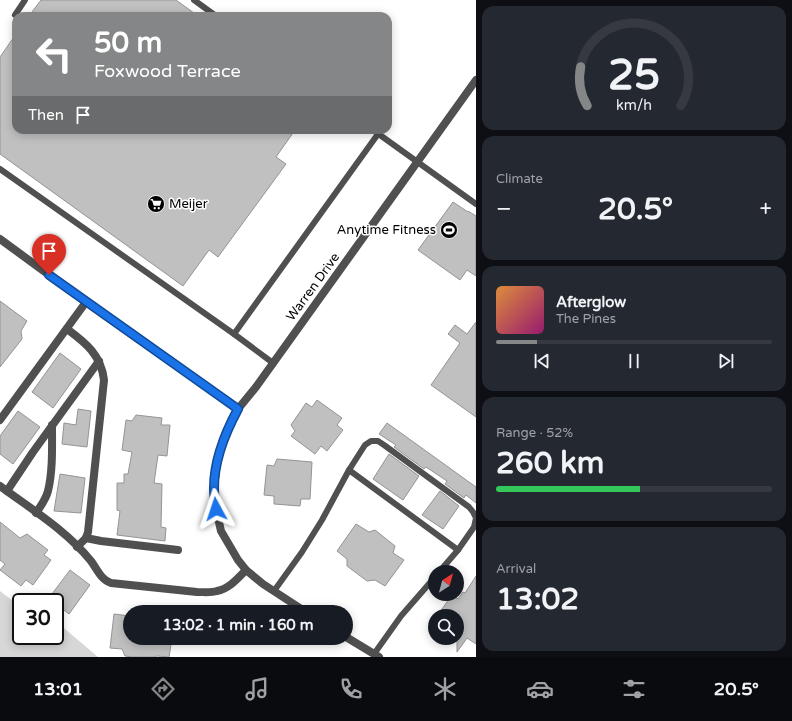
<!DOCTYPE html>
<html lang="en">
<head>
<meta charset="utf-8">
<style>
	:root { --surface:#171b24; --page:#242831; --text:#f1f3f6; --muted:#9ea1a6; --line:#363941; --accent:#858687 }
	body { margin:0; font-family:"Varela Round",sans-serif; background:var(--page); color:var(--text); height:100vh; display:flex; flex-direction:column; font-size:15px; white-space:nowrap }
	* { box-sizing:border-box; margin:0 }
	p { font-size:13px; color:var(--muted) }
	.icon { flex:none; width:22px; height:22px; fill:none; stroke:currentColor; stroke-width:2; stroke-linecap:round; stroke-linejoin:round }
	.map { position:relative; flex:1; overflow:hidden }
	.drawer { display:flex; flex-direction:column; gap:6px; padding:6px; background:#0d0f14; width:316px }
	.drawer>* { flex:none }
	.top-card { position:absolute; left:12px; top:12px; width:380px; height:122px; border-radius:12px; box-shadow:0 2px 10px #0003; background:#858687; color:#fff; overflow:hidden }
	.needle { width:26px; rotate:36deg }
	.fabs { position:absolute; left:428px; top:565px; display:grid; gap:8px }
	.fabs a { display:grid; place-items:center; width:36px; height:36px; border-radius:50%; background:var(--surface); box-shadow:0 2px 10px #0003; font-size:20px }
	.speed { position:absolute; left:12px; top:593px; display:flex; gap:8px; font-size:20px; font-weight:700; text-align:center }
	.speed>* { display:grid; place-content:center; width:52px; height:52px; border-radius:50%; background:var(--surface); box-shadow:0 2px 10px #0003; line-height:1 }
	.speed .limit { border:2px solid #111; border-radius:6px; background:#fff; color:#111 }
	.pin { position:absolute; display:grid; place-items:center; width:34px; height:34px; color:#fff; margin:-41px -17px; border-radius:50% 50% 50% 0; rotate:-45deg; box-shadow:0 0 4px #0007 }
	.pin .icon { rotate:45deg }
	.me { position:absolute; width:44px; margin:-22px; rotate:355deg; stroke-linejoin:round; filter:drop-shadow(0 0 3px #0008) }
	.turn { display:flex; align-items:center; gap:14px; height:84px; padding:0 16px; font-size:18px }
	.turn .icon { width:52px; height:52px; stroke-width:2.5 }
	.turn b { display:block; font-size:28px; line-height:34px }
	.then { display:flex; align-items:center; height:38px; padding:0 16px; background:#0003; gap:8px; font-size:15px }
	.big { font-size:30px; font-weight:700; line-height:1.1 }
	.drawer .card { flex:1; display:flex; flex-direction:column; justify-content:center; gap:6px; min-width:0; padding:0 14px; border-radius:12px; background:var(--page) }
	.drawer .dial { align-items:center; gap:0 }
	.dial svg { height:104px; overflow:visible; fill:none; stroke:var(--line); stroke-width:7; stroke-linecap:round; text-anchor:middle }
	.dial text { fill:var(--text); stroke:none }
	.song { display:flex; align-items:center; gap:12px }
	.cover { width:48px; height:48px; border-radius:6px; background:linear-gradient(135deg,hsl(30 70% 55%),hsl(320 70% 35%)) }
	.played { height:4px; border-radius:2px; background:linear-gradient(90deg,var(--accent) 15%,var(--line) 15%) }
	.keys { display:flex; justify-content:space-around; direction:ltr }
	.heat { display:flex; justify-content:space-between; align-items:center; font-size:22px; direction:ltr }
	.charge { height:6px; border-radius:3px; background:linear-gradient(90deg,#34c759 52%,var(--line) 0) }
	.trip { position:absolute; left:123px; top:605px; width:230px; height:40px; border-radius:20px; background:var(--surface); box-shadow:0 2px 10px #0003; font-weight:700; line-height:40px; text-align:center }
	.menu { display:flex; height:64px; justify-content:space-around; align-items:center; background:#090b0e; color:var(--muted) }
	.menu .icon { width:28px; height:28px }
	.menu .on { color:var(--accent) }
	.menu b { font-size:18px; color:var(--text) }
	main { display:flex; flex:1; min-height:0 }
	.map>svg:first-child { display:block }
</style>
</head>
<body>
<main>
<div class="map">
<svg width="476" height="657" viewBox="0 0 476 657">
	<rect width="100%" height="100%" fill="#fff"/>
	<polygon fill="#d7d7d7" points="0,591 17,604 21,604 21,636 55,636 55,618 65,629 98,657 0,657"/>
	<g fill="#c0c0c0" stroke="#949494">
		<polygon points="41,0 176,0 198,16 29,16"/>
		<polygon points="16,34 16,130 295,130 276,157 286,164 218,257 209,250 183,286 0,154 0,57"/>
		<polygon points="453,202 468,212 468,211 476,216 476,276 467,270 460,280 418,250"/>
		<polygon points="0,301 27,321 21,331 22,339 0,367"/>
		<polygon points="476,322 476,417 431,385 460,343 448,334 455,325 467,334"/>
		<polygon points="60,353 81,369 53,408 32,392"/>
		<polygon points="317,400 342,418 337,425 343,430 327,451 321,446 315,454 291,436 295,431 291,425 306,403 312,407"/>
		<polygon points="78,409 91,411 87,447 62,444 64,423 76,425"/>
		<polygon points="18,411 40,427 13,464 0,454 0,436"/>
		<polygon points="136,415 162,418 161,425 170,425 167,456 158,455 154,483 162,484 161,527 166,528 165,541 117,535 120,511 117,510 117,483 124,483 124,474 128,474 132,452 122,450 126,420 132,421"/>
		<polygon points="387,423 476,487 476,503 466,495 464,498 445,484 447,481 426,467 424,469 394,447 396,445 379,434"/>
		<polygon points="389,454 419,476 403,500 373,479"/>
		<polygon points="277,459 312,462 310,499 301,499 300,506 274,504 274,496 264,495 267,465 274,466"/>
		<polygon points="60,474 85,478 81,513 54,511"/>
		<polygon points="440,491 459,506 443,529 422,515"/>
		<polygon points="0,522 20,538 27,534 48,550 44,555 51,560 33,585 26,580 21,586 0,570 5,564 0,560"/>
		<polygon points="356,524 369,532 375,530 395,546 393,553 404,560 385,586 375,580 367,581 347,566 347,559 337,551"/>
		<polygon points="70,570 90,585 69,614 55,603 55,602 49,598"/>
		<polygon points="476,576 476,644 467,638 457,652 457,616 437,616 452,595 458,599 463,592 465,593"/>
		<polygon points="114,614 130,616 130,638 172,638 169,657 157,656 155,657 132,657 125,656 122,649 110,648"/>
	</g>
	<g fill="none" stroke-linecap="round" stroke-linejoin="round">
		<g stroke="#505050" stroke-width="6">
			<polyline points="194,0 216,16"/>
			<polyline points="15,15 25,0"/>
			<polyline points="373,130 476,204"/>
			<polyline points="0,169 234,334"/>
			<polyline points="273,363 234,334 378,134"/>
			<polyline points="349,470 458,550"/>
			<polyline points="274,591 302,552 322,520 349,470 365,445 371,441 378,441 384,445 469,507 473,512 476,518 474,527 458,550 439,572"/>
			<polyline points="374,654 401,616 435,577"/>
		</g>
		<g stroke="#505050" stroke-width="8">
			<polyline points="0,239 86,302 238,409"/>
			<path d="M67,329C86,343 101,355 104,380L88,532L86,538L77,547"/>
			<polyline points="0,420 86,302"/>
			<path d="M0,486C31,509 66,530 91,561C97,569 101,580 111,583L197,592C204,592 211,593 217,591C229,589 238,578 246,570"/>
			<polyline points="7,491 33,452 99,361"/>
			<path d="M36,513C41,506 46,499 48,491C53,470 52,447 52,425"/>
			<polyline points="86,538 101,541 178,550"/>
			<polyline points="306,612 263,584 246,570 238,560 221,531 216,509 214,488 216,470 219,453 226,432 238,409 256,387 476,80"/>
			<polyline points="346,637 379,657"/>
		</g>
	</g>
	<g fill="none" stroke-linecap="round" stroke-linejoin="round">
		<g stroke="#114b97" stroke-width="10">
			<path id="route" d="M49,275L238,409C225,433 214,460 214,488C214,495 215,502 216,509"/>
		</g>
		<use href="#route" stroke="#1a73e8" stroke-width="7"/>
	</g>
	<defs>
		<g id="supermarket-disc" transform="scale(0.9)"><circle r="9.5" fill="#000" stroke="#fff"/><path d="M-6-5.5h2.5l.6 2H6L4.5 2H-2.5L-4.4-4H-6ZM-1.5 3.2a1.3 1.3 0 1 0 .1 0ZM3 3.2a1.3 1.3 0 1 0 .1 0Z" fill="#fff"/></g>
		<g id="stadium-disc" transform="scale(0.9)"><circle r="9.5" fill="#000" stroke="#fff"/><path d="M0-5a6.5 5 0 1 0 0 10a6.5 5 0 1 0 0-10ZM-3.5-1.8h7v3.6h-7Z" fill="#fff"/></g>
	</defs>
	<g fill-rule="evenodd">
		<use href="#supermarket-disc" x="156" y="204"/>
		<use href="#stadium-disc" x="449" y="230"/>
	</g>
	<g text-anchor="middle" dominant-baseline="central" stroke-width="3" stroke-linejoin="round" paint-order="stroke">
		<g font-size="13" fill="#000" stroke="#fff" text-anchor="start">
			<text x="169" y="204">Meijer</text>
			<text x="436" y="230" text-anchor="end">Anytime Fitness</text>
		</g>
		<g font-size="13" fill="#000" stroke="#fff">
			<text transform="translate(313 287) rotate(-54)">Warren Drive</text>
		</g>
	</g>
</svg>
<div class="fabs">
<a><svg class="needle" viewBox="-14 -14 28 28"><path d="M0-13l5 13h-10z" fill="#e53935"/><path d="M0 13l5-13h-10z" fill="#9ea1a6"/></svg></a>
<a><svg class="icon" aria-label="search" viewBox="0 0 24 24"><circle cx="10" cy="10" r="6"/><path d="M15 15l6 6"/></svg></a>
</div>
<div class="speed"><div class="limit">30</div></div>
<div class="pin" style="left:49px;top:275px;background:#d93025"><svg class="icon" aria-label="arrive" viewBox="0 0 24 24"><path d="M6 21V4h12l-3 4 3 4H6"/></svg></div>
<svg class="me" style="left:216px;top:509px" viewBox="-20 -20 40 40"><path d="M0-17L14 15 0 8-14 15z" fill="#1a73e8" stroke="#fff" stroke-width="4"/></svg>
<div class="trip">13:02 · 1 min · 160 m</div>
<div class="top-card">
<div class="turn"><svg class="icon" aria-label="left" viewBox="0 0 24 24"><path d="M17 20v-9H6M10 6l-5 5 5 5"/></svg><div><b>50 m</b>Foxwood Terrace</div></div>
<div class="then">Then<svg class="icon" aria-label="arrive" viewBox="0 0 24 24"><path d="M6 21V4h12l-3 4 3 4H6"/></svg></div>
</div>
</div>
<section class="drawer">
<div class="card dial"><svg viewBox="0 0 100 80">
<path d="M14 69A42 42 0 1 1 86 69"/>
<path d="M14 69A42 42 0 0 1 9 39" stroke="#858687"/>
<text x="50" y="56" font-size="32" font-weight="700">25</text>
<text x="50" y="72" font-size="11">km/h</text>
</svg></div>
<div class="card"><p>Climate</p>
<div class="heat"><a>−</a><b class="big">20.5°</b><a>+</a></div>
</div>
<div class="card">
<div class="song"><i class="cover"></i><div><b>Afterglow</b><p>The Pines</p></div></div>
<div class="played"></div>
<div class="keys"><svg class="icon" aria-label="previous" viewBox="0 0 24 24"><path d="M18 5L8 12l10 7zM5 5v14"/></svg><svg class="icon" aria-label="pause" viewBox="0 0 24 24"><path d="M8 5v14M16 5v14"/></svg><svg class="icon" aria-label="next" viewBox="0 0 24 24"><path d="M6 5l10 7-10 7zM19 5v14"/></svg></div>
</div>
<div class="card"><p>Range · 52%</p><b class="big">260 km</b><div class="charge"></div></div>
<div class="card"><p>Arrival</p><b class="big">13:02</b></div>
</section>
</main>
<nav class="menu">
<b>13:01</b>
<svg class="icon on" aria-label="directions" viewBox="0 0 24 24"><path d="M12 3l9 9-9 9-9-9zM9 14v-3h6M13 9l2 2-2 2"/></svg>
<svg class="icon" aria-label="music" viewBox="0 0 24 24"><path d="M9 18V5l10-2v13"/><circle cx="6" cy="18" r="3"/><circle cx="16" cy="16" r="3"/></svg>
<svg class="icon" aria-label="phone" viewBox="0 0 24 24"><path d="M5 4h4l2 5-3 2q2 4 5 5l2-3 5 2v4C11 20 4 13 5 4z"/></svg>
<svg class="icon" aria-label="climate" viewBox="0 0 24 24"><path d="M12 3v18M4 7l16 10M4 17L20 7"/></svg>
<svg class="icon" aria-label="car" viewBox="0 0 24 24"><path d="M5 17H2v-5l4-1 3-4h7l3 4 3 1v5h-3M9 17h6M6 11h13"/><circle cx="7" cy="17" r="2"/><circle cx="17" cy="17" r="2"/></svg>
<svg class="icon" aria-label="filters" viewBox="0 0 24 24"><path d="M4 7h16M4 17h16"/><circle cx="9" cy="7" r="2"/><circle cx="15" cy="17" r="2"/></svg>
<b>20.5°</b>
</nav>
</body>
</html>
